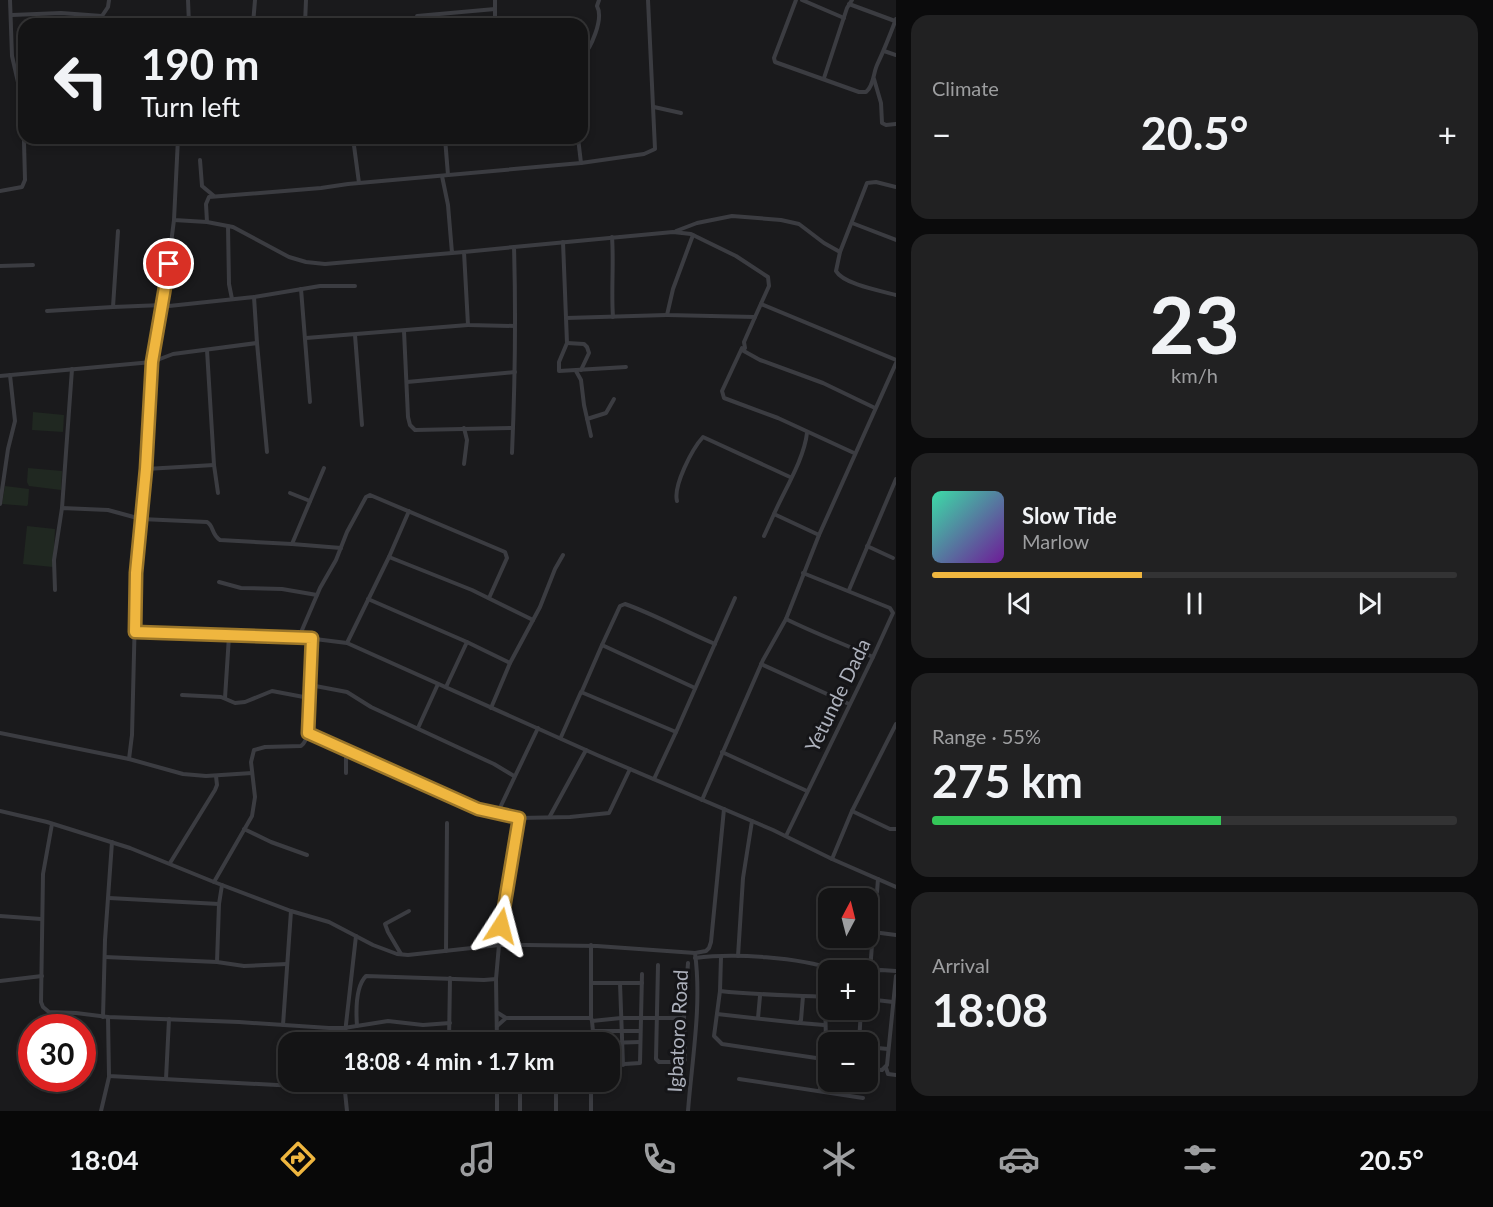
<!DOCTYPE html>
<html lang="en">
<head>
<meta charset="utf-8">
<style>
	:root { --surface:#141415; --page:#212122; --text:#f1f3f6; --muted:#9d9ea0; --line:#333334; --accent:#efb63f }
	body { margin:0; font-family:Lato,sans-serif; background:var(--page); color:var(--text); height:100vh; display:flex; flex-direction:column; font-size:22px; white-space:nowrap }
	* { box-sizing:border-box; margin:0 }
	p { font-size:20px; color:var(--muted) }
	.icon { flex:none; width:33px; height:33px; fill:none; stroke:currentColor; stroke-width:2; stroke-linecap:round; stroke-linejoin:round }
	.map { position:relative; flex:1; overflow:hidden }
	.panel { display:flex; flex-direction:column; gap:15px; padding:15px; background:#0b0b0c; width:597px }
	.panel>* { flex:none }
	.banner { position:absolute; left:18px; top:18px; width:570px; height:126px; border-radius:18px; box-shadow:0 3px 9px #0003,0 0 0 2px var(--line); background:#141415; color:var(--text); overflow:hidden }
	.needle { width:39px; rotate:7deg }
	.buttons { position:absolute; left:818px; top:888px; display:grid; gap:12px }
	.buttons a { display:grid; place-items:center; width:60px; height:60px; border-radius:12px; background:var(--surface); box-shadow:0 3px 9px #0003,0 0 0 2px var(--line); font-size:30px }
	.speed { position:absolute; left:18px; top:1014px; display:flex; gap:12px; font-size:30px; font-weight:700; text-align:center }
	.speed>* { display:grid; place-content:center; width:78px; height:78px; border-radius:50%; background:var(--surface); box-shadow:0 3px 9px #0003,0 0 0 2px var(--line); line-height:1 }
	.speed .limit { border:9px solid #d22; background:#fff; color:#111 }
	.pin { position:absolute; display:grid; place-items:center; width:51px; height:51px; color:#fff; margin:-26px; border:3px solid #fff; border-radius:50%; box-shadow:0 2px 6px #0007 }
	.me { position:absolute; width:66px; margin:-33px; rotate:9deg; stroke-linejoin:round; filter:drop-shadow(0 0 4px #0008) }
	.turn { display:flex; align-items:center; gap:21px; height:126px; padding:0 24px; font-size:27px }
	.turn .icon { width:78px; height:78px; stroke-width:2.5 }
	.turn b { display:block; font-size:42px; line-height:51px }
	.big { font-size:45px; font-weight:700; line-height:1.1 }
	.panel .tile { flex:1; display:flex; flex-direction:column; justify-content:center; gap:9px; min-width:0; padding:0 21px; border-radius:18px; background:var(--page) }
	.panel .dial { align-items:center; gap:0 }
	.dial b { font-size:78px; line-height:1 }
	.song { display:flex; align-items:center; gap:18px }
	.cover { width:72px; height:72px; border-radius:9px; background:linear-gradient(135deg,hsl(160 70% 55%),hsl(280 70% 35%)) }
	.played { height:6px; border-radius:3px; background:linear-gradient(90deg,var(--accent) 40%,var(--line) 40%) }
	.keys { display:flex; justify-content:space-around; direction:ltr }
	.heat { display:flex; justify-content:space-between; align-items:center; font-size:33px; direction:ltr }
	.charge { height:9px; border-radius:4px; background:linear-gradient(90deg,#34c759 55%,var(--line) 0) }
	.trip { position:absolute; left:278px; top:1032px; width:342px; height:60px; border-radius:18px; background:var(--surface); box-shadow:0 3px 9px #0003,0 0 0 2px var(--line); font-weight:700; line-height:60px; text-align:center }
	.tabs { display:flex; height:96px; justify-content:space-around; align-items:center; background:#080808; color:var(--muted) }
	.tabs .icon { width:42px; height:42px }
	.tabs .current { color:var(--accent) }
	.tabs b { font-size:27px; color:var(--text) }
	main { display:flex; flex:1; min-height:0 }
	.map>svg:first-child { display:block }
</style>
</head>
<body>
<main>
<div class="map">
<svg width="896" height="1111" viewBox="0 0 896 1111">
	<rect width="100%" height="100%" fill="#1a1a1c"/>
	<g fill="#202821">
		<polygon points="33,412 64,415 63,432 32,430"/>
		<polygon points="28,468 62,471 61,490 29,486 27,482"/>
		<polygon points="5,486 29,489 28,504 27,506 2,504"/>
		<polygon points="27,526 55,529 53,567 23,564"/>
	</g>
	<g fill="none" stroke-linecap="round" stroke-linejoin="round">
		<g stroke="#3b3c41" stroke-width="4">
			<polyline points="188,0 189,24"/>
			<polyline points="495,0 495,24"/>
			<path d="M796,0L774,58L775,62L859,92H866C874,85 873,74 877,65C884,50 890,35 896,19"/>
			<polyline points="802,0 844,18"/>
			<polyline points="849,4 895,21"/>
			<polyline points="12,15 61,13 102,16 108,7 109,0"/>
			<polyline points="417,16 495,9"/>
			<polyline points="97,24 102,16"/>
			<polyline points="253,24 255,0"/>
			<polyline points="305,24 306,0"/>
			<polyline points="884,51 896,55"/>
			<path d="M582,57C591,48 604,19 597,6L599,0"/>
			<polyline points="824,78 847,8 852,0"/>
			<polyline points="874,79 881,103 882,123 886,125 896,124"/>
			<polyline points="654,107 681,113"/>
			<polyline points="178,138 174,220 207,222 206,204 209,197 321,188 348,184 581,163 578,138"/>
			<polyline points="353,138 359,183"/>
			<polyline points="445,138 448,175"/>
			<polyline points="200,160 202,186 214,196"/>
			<polyline points="581,163 644,154 655,149 648,0"/>
			<polyline points="442,176 448,205 452,253 464,252"/>
			<path d="M896,187L876,182L867,183L840,252L836,271C843,284 881,291 896,295"/>
			<polyline points="0,191 22,187 25,180 23,104 12,56 10,0"/>
			<polyline points="174,220 163,305 169,306 254,297 320,286 355,286"/>
			<polyline points="207,222 233,227 289,257 306,262 325,264 452,253"/>
			<polyline points="852,223 896,240"/>
			<polyline points="228,226 229,284 232,299"/>
			<polyline points="118,231 113,307 163,305 152,362 173,354 257,343 254,297"/>
			<polyline points="676,231 697,223 732,216 781,220 799,224 824,243 840,252"/>
			<polyline points="693,235 736,256 768,277 769,286 755,317"/>
			<path d="M612,237C614,264 611,290 613,317"/>
			<polyline points="563,242 567,343 559,362 559,371 626,367"/>
			<polyline points="0,266 33,265"/>
			<polyline points="301,289 310,402"/>
			<polyline points="761,304 896,360"/>
			<polyline points="47,311 113,307"/>
			<polyline points="566,318 667,315"/>
			<polyline points="514,326 468,325 464,252 514,247"/>
			<polyline points="404,331 408,417 410,425 415,430 513,428"/>
			<polyline points="355,335 362,425"/>
			<polyline points="306,338 468,325"/>
			<polyline points="257,343 267,452"/>
			<polyline points="567,343 584,344 587,347 589,353 581,370"/>
			<polyline points="742,348 722,391 724,398 778,418 854,453"/>
			<polyline points="207,350 214,465 218,493"/>
			<polyline points="576,371 581,380 584,405 591,436"/>
			<polyline points="0,376 152,362 146,469 136,573 132,735 129,759"/>
			<polyline points="407,382 515,372"/>
			<polyline points="587,419 606,413 614,399"/>
			<polyline points="464,428 467,440 464,464"/>
			<path d="M807,433C804,459 785,489 774,514L819,535"/>
			<path d="M512,453C515,384 516,316 514,247L673,232L691,234L693,235L673,289L667,315L755,317L744,342L745,348L742,350L760,360L823,383L875,408"/>
			<polyline points="146,469 214,465"/>
			<polyline points="290,493 310,501"/>
			<path d="M677,501C673,486 692,449 703,437L790,477"/>
			<polyline points="0,504 8,449 15,421 10,375"/>
			<polyline points="62,508 72,369"/>
			<polyline points="764,536 774,514"/>
			<polyline points="292,544 341,548"/>
			<polyline points="867,546 893,558"/>
			<polyline points="389,557 472,590 533,620"/>
			<polyline points="219,582 241,588 282,589 317,595"/>
			<path d="M55,590L54,560L62,508L108,510L141,519L207,522C214,526 211,534 220,540L292,544L324,468"/>
			<polyline points="849,590 896,479"/>
			<polyline points="368,599 467,642 446,687"/>
			<path d="M786,619C814,633 844,644 873,657"/>
			<polyline points="135,632 299,637 347,643 597,755 773,830 832,859 896,887"/>
			<polyline points="299,637 320,588 336,560 347,532 366,497 370,495 505,552 507,558 489,598"/>
			<polyline points="467,642 510,663 491,708"/>
			<polyline points="347,643 389,557 409,511"/>
			<path d="M602,645L620,606L625,604C656,615 684,631 715,644"/>
			<polyline points="510,663 540,607 555,569 563,555"/>
			<polyline points="761,664 849,704"/>
			<polyline points="310,685 312,638"/>
			<polyline points="582,691 602,645 695,688"/>
			<polyline points="182,695 221,697 235,703 245,702 272,691 309,698"/>
			<polyline points="225,698 229,636"/>
			<polyline points="418,728 438,684"/>
			<polyline points="676,732 735,598"/>
			<polyline points="0,733 129,759 183,774 206,776 252,773"/>
			<polyline points="308,733 479,809 493,814 519,818 570,817 609,813 630,769"/>
			<polyline points="561,737 581,692 676,732 654,779"/>
			<polyline points="722,752 807,791"/>
			<polyline points="346,773 346,750"/>
			<polyline points="702,800 763,660 786,619 819,535 896,363"/>
			<polyline points="0,811 47,822 130,848 214,882 291,911 329,922 373,945 397,954 408,955 499,945 527,945 597,946 695,953 706,951 709,948 711,942 724,809"/>
			<polyline points="852,811 890,829 896,829"/>
			<polyline points="497,814 538,728"/>
			<polyline points="550,816 586,750"/>
			<polyline points="52,824 43,874 41,1002 43,1007 49,1012 76,1013 108,1017 239,1022 329,1028 344,1028 388,1021 423,1025 450,1023"/>
			<polyline points="244,829 271,842 307,855"/>
			<polyline points="786,836 873,657 893,613 890,608 803,573"/>
			<polyline points="832,859 852,811 896,724"/>
			<polyline points="170,863 215,790 217,785 216,776"/>
			<path d="M214,882L252,816L255,797L251,762L254,750L265,747L301,746C314,736 307,701 310,685L347,692L371,707L494,764L514,776"/>
			<polyline points="109,898 219,904"/>
			<polyline points="0,916 41,919"/>
			<polyline points="873,932 896,935"/>
			<polyline points="446,951 447,823"/>
			<polyline points="401,954 388,932 385,924 409,911"/>
			<polyline points="738,956 743,878 752,821"/>
			<polyline points="105,957 217,962 244,966 287,964"/>
			<polyline points="721,957 720,991 714,1036 722,1044 823,1059"/>
			<path d="M695,958C734,953 799,957 835,970"/>
			<polyline points="217,962 219,904 222,885"/>
			<polyline points="658,965 656,1059 659,1062 682,1062 685,1060 684,1018 688,963"/>
			<polyline points="867,972 881,970 896,971"/>
			<polyline points="870,972 875,903 873,897 877,892 878,879"/>
			<polyline points="0,981 42,976"/>
			<polyline points="591,983 642,983"/>
			<polyline points="620,983 623,1065"/>
			<path d="M720,991C756,995 792,995 828,997"/>
			<polyline points="867,999 893,1002"/>
			<polyline points="498,1013 506,1018 591,1018 592,1021 621,1018 684,1018"/>
			<polyline points="717,1014 799,1023 801,1020 803,996"/>
			<polyline points="103,1017 105,940 112,842"/>
			<polyline points="108,1017 109,1076 314,1087 344,1085"/>
			<polyline points="591,1018 591,945"/>
			<polyline points="758,1018 760,996"/>
			<polyline points="592,1021 594,1042"/>
			<polyline points="800,1023 824,1025"/>
			<polyline points="283,1025 291,911"/>
			<path d="M357,1026C356,1012 355,987 366,976L484,980L496,979"/>
			<polyline points="497,1026 506,1018"/>
			<polyline points="594,1031 640,1031"/>
			<polyline points="344,1042 356,936"/>
			<polyline points="449,1042 450,978"/>
			<polyline points="497,1042 496,979 499,945 519,818"/>
			<polyline points="859,1042 861,1010"/>
			<polyline points="609,1043 640,1042"/>
			<polyline points="826,1043 825,997 828,976"/>
			<polyline points="867,1047 888,1049"/>
			<polyline points="609,1065 640,1063 642,974"/>
			<polyline points="886,1068 888,1074 896,1075"/>
			<polyline points="867,1069 882,1070 887,1065 896,976"/>
			<polyline points="166,1079 169,1019"/>
			<polyline points="739,1079 863,1098"/>
			<polyline points="344,1082 347,1111"/>
			<polyline points="556,1082 556,1111"/>
			<polyline points="591,1082 591,1111"/>
			<polyline points="820,1090 826,1043"/>
			<polyline points="101,1111 109,1077"/>
			<polyline points="497,1111 497,1082"/>
			<polyline points="520,1111 520,1082"/>
			<path d="M688,1111C692,1059 702,1005 695,953"/>
		</g>
	</g>
	<g fill="none" stroke-linecap="round" stroke-linejoin="round">
		<g stroke="#9b7629" stroke-width="15">
			<polyline id="route" points="169,264 152,362 146,469 136,573 135,632 312,638 308,733 478,809 519,818 501,926"/>
		</g>
		<use href="#route" stroke="#efb63f" stroke-width="10"/>
	</g>
	<g text-anchor="middle" dominant-baseline="central" stroke-width="6" stroke-linejoin="round" paint-order="stroke">
		<g font-size="20" fill="#adb1bc" stroke="#151518">
			<text transform="translate(837 695) rotate(-64)">Yetunde Dada</text>
			<text transform="translate(677 1031) rotate(-87)">Igbatoro Road</text>
		</g>
	</g>
</svg>
<div class="buttons">
<a><svg class="needle" viewBox="-14 -14 28 28"><path d="M0-13l5 13h-10z" fill="#e53935"/><path d="M0 13l5-13h-10z" fill="#9d9ea0"/></svg></a>
<a>+</a>
<a>−</a>
</div>
<div class="speed"><div class="limit">30</div></div>
<div class="pin" style="left:169px;top:264px;background:#d93025"><svg class="icon" aria-label="arrive" viewBox="0 0 24 24"><path d="M6 21V4h12l-3 4 3 4H6"/></svg></div>
<svg class="me" style="left:501px;top:926px" viewBox="-20 -20 40 40"><path d="M0-17L14 15 0 8-14 15z" fill="#efb63f" stroke="#fff" stroke-width="4"/></svg>
<div class="trip">18:08 · 4 min · 1.7 km</div>
<div class="banner">
<div class="turn"><svg class="icon" aria-label="left" viewBox="0 0 24 24"><path d="M17 20v-9H6M10 6l-5 5 5 5"/></svg><div><b>190 m</b>Turn left</div></div>
</div>
</div>
<section class="panel">
<div class="tile"><p>Climate</p>
<div class="heat"><a>−</a><b class="big">20.5°</b><a>+</a></div>
</div>
<div class="tile dial"><b>23</b><p>km/h</p></div>
<div class="tile">
<div class="song"><i class="cover"></i><div><b>Slow Tide</b><p>Marlow</p></div></div>
<div class="played"></div>
<div class="keys"><svg class="icon" aria-label="previous" viewBox="0 0 24 24"><path d="M18 5L8 12l10 7zM5 5v14"/></svg><svg class="icon" aria-label="pause" viewBox="0 0 24 24"><path d="M8 5v14M16 5v14"/></svg><svg class="icon" aria-label="next" viewBox="0 0 24 24"><path d="M6 5l10 7-10 7zM19 5v14"/></svg></div>
</div>
<div class="tile"><p>Range · 55%</p><b class="big">275 km</b><div class="charge"></div></div>
<div class="tile"><p>Arrival</p><b class="big">18:08</b></div>
</section>
</main>
<nav class="tabs">
<b>18:04</b>
<svg class="icon current" aria-label="directions" viewBox="0 0 24 24"><path d="M12 3l9 9-9 9-9-9zM9 14v-3h6M13 9l2 2-2 2"/></svg>
<svg class="icon" aria-label="music" viewBox="0 0 24 24"><path d="M9 18V5l10-2v13"/><circle cx="6" cy="18" r="3"/><circle cx="16" cy="16" r="3"/></svg>
<svg class="icon" aria-label="phone" viewBox="0 0 24 24"><path d="M5 4h4l2 5-3 2q2 4 5 5l2-3 5 2v4C11 20 4 13 5 4z"/></svg>
<svg class="icon" aria-label="climate" viewBox="0 0 24 24"><path d="M12 3v18M4 7l16 10M4 17L20 7"/></svg>
<svg class="icon" aria-label="car" viewBox="0 0 24 24"><path d="M5 17H2v-5l4-1 3-4h7l3 4 3 1v5h-3M9 17h6M6 11h13"/><circle cx="7" cy="17" r="2"/><circle cx="17" cy="17" r="2"/></svg>
<svg class="icon" aria-label="filters" viewBox="0 0 24 24"><path d="M4 7h16M4 17h16"/><circle cx="9" cy="7" r="2"/><circle cx="15" cy="17" r="2"/></svg>
<b>20.5°</b>
</nav>
</body>
</html>
